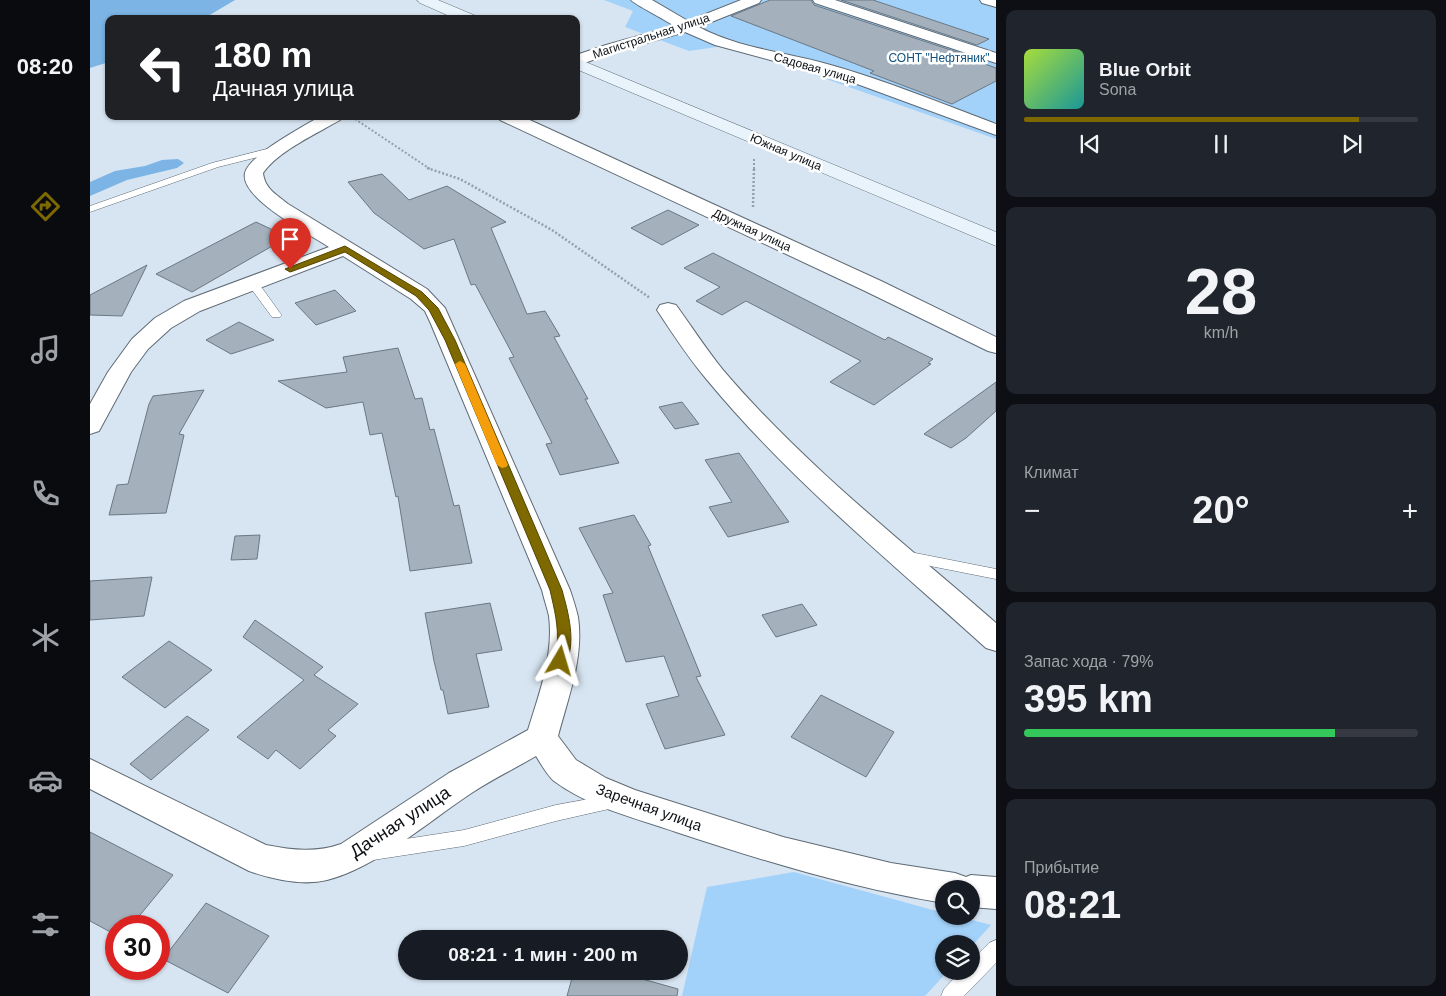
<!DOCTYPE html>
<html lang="ru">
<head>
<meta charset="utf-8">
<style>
	:root { --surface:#171b24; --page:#20242c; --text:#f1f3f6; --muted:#9ea1a6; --line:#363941; --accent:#7e6900 }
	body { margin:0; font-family:Arial,sans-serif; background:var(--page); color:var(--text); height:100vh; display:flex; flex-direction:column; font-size:19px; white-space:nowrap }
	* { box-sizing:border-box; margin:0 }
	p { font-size:16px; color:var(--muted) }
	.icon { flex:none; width:28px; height:28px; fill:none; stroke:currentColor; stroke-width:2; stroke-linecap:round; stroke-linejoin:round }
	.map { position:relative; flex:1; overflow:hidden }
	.drawer { display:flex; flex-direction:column; gap:10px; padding:10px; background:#0d0f14; width:450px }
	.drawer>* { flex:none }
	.top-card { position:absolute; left:15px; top:15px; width:475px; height:105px; border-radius:10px; box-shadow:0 1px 4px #0004; background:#202124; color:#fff; overflow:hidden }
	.controls { position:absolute; left:845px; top:880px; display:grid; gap:10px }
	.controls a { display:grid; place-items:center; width:45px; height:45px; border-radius:50%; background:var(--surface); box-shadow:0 1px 4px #0004; font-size:25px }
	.speed { position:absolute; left:15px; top:915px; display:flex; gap:10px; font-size:25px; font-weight:700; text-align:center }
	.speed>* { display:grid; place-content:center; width:65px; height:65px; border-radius:50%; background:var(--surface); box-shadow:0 1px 4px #0004; line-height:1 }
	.speed .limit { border:8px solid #d22; background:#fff; color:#111 }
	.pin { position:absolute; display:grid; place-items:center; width:42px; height:42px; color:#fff; margin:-51px -21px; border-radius:50% 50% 50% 0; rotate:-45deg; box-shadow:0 0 5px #0007 }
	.pin .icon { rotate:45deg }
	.me { position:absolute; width:55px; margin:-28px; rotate:7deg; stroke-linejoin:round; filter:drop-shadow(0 0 4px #0008) }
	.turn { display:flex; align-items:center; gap:18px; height:105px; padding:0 25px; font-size:22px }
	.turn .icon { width:65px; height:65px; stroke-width:2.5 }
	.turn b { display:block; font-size:35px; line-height:42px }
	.big { font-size:38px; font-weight:700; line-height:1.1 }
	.drawer .card { flex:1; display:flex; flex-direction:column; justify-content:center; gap:8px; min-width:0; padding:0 18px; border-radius:10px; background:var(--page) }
	.drawer .dial { align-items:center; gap:0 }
	.dial b { font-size:65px; line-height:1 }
	.song { display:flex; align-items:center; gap:15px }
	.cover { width:60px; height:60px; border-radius:8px; background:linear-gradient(135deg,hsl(80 70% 55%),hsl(180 70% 35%)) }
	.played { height:5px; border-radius:2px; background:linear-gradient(90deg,var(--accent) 85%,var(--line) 85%) }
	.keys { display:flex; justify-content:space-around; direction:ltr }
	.heat { display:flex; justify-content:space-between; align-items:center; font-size:28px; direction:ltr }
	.charge { height:8px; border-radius:4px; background:linear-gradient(90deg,#34c759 79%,var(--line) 0) }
	.trip { position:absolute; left:308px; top:930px; width:290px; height:50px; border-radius:25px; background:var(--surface); box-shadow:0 1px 4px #0004; font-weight:700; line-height:50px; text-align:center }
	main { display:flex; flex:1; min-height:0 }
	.menu { display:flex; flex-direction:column; width:90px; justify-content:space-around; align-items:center; background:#090b0e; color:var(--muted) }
	.menu .icon { width:35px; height:35px }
	.menu .current { color:var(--accent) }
	.menu b { font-size:22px; color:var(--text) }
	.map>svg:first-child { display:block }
</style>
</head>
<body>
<main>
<nav class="menu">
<b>08:20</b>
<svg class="icon current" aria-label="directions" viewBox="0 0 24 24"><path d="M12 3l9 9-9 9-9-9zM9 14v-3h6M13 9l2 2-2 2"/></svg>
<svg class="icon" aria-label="music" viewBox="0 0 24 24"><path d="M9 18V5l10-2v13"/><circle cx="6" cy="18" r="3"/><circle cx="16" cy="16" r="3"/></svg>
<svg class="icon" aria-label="phone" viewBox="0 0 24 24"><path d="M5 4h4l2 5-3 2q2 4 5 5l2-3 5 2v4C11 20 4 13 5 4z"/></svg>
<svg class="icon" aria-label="climate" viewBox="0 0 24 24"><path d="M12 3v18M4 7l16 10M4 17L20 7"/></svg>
<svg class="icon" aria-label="car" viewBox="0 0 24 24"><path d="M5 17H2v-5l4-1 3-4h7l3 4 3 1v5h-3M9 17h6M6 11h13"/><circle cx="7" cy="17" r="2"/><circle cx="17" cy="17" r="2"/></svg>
<svg class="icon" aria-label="filters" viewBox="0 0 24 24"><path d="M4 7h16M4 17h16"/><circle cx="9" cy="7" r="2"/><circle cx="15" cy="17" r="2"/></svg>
</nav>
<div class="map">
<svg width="906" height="996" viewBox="0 0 906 996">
	<rect width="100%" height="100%" fill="#d7e5f2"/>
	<g fill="#a2d1f9">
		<polygon points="514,0 906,0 906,139 640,45 599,51 535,27 543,11"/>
		<polygon points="704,872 854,913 854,916 867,916 901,925 881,947 881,944 854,944 854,971 858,971 835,996 592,996 617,887"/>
	</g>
	<g fill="#7bb4e5">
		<polygon points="0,0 145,0 113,19 19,19 19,62 0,68"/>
		<polygon points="88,159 94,163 87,168 37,180 0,196 0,182 25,171 55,166 72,160"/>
	</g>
	<g fill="#a4b1bd" stroke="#6b7883">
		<polygon points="680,0 721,0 724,5 870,53 867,54 906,68 906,81 862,104 780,73 784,71 641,16"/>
		<polygon points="751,0 783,0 899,39 887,45"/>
		<polygon points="292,174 319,200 357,186 416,222 401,228 437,314 455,311 470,336 464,337 498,399 495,399 529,463 470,475 456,444 462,443 419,358 424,357 385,284 381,285 364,239 334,249 284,213 258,182"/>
		<polygon points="578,210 609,225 572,245 541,228"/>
		<polygon points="166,222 198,237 102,292 66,274"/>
		<polygon points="623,253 795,340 798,337 843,359 838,363 841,364 784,405 740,382 771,361 656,301 632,315 606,301 630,287 594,268"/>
		<polygon points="57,265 32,316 0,315 0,295"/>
		<polygon points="245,290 266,311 226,325 205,303"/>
		<polygon points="149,322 184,340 141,354 116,340"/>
		<polygon points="308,348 325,399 332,398 340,430 344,429 364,506 369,505 382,563 320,571 308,496 306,497 292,433 280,435 273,402 236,408 188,381 257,372 253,357"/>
		<polygon points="906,382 906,411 876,438 861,448 834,434"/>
		<polygon points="114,390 89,434 94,435 76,513 19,515 27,485 38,484 59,404 63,396"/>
		<polygon points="592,402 609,424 585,429 569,407"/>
		<polygon points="649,453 699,522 638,537 619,507 642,502 615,460"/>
		<polygon points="544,515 561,545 558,546 611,676 606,677 635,735 575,749 556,704 589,696 574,656 536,662 513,595 523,593 489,528"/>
		<polygon points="170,535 167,559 141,560 145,536"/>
		<polygon points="62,577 54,616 0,620 0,581"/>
		<polygon points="400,603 412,650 386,654 399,707 358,714 353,690 351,690 344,661 335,613"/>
		<polygon points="712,604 727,625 686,637 672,615"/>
		<polygon points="165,620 233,667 224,675 268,704 238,730 246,736 210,769 186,750 178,759 147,737 214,680 153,637"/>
		<polygon points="79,641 122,670 75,708 32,677"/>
		<polygon points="731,695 804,732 776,777 701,737"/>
		<polygon points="97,716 119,730 61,780 40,764"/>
		<polygon points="0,832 83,875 41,926 26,926 26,935 0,921"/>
		<polygon points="116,903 179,936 138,993 73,959"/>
		<polygon points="484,971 524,971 588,989 587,996 477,996"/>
	</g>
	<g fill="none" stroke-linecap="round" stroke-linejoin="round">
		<g stroke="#5e6a74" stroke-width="1">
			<g id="lane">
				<polygon points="189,146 192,147 192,151 128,167 0,212 0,206 122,163"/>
				<polygon points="163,280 167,281 190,313 192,315 190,317 182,317 157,283"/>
				<polygon points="815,551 906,569 906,579 810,560 808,556 810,552"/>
				<polygon points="526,794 532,796 535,801 532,806 466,821 374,846 283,860 277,858 274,852 277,846 283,844 374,830 466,805"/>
				<polygon points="906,940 906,963 874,996 851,996 854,989 871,971 881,971 881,961 899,943"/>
			</g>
		</g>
		<g stroke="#5e6a74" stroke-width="2">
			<g id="street">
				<path d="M541,0H562L598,21L651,0H671L669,3L609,27C647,48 695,52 737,64C795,80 850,103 906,124V135L759,81L625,45L595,32L528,51L486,66V55L516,45L584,26C576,20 544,4 541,0Z"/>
				<polygon points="723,0 745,0 906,53 906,63 725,3"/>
				<polygon points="890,0 906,0 906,7 892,3"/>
				<path d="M231,116H252L250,120C228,133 188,151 173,173C175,189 186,194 198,204L337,289L355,308L480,590C483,599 486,608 488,617C494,657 478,698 468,736L486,760L516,778L545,790L693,837L801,863L865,873L876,877L881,875L906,877V909L881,907V889H854V903C762,888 674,861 586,832C545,818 499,807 464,781C457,775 451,764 446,756C424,769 401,780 380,794C338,822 285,868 237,880C213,886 182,879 159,871L0,789V759L176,845C202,850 226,853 251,844L359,773L438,730C449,694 464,655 459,616C457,607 454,599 452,590L341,324L335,311L321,299L253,256L110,311L81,328L58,349L41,372L9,431L0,434V404L18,372L42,339L65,318L94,301L239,247C221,235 149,198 155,173C159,155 214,126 231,116Z"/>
				<polygon points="408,116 431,116 791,281 906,337 906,353 898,351 775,291 410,120"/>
				<path d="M578,303L586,305C602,327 616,349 633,370C713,464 813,542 906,623V651L896,648C801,562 700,480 618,381C599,359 583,334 567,310L570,305Z"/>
			</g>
		</g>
		<g stroke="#5e6a74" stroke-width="1">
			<g id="secondary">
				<polygon points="327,0 348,0 386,16 388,19 366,19 330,3"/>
				<polygon points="486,58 906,232 906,246 486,69"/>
			</g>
		</g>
		<g stroke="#959fa9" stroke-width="2" stroke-dasharray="2 2" stroke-linecap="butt">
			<polyline points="265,119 340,169"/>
			<polyline points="664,169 664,159"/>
		</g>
		<g stroke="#959fa9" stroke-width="2.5" stroke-dasharray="2 2" stroke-linecap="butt">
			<polyline points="337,168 370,179 462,230 560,298"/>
			<polyline points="663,207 664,168"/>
		</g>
		<use href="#lane" fill="#fff" fill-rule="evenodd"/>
		<use href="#street" fill="#fff" fill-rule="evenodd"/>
		<use href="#secondary" fill="#e8f3fc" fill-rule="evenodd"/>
	</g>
	<path fill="#7e6900" stroke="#524400" d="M255,246L332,292L348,308L365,340L472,590C478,612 487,643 475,665H466C462,658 466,652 467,645C469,626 464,608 460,590L355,340L339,310L326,296L255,252L203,271L200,272L195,269Z"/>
	<polygon fill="#f59e0b" points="370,361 375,364 418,465 416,467 412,468 407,465 365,364"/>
	<g text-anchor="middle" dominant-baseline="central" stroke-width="5" stroke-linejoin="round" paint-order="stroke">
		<g font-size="12" fill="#0d1115" stroke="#fff">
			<text transform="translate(561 36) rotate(-18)">Магистральная улица</text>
			<text transform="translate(725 68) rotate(16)">Садовая улица</text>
			<text transform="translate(696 152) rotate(23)">Южная улица</text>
			<text transform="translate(662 230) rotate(25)">Дружная улица</text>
		</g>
		<g font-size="12" fill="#105280" stroke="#fff">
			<text x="849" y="58">СОНТ "Нефтяник"</text>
		</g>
		<g font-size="15" fill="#0d1115" stroke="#fff">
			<text transform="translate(559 807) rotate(20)">Заречная улица</text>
		</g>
		<g font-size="18" fill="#0d1115" stroke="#fff">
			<text transform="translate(310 822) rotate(-33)">Дачная улица</text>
		</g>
	</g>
</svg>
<div class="controls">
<a><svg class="icon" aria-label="search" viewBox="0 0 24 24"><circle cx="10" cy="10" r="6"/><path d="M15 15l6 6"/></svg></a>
<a><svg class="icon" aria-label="layers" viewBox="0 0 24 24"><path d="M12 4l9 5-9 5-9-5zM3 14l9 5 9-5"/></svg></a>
</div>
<div class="speed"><div class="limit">30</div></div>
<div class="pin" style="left:200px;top:269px;background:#d93025"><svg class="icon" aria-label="arrive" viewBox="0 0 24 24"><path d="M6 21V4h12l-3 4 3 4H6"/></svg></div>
<svg class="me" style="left:470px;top:661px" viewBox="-20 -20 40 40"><path d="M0-17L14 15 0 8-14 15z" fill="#7e6900" stroke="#fff" stroke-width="4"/></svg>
<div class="trip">08:21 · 1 мин · 200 m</div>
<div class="top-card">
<div class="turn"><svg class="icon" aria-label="left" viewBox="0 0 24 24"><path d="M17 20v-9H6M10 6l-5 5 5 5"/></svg><div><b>180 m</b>Дачная улица</div></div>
</div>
</div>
<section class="drawer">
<div class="card">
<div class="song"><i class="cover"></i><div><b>Blue Orbit</b><p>Sona</p></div></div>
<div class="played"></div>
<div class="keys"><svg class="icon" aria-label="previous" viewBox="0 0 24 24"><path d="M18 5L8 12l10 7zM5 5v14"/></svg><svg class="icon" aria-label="pause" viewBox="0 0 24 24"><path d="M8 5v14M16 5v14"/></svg><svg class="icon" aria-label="next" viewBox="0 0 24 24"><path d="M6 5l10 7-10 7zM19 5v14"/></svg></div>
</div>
<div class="card dial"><b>28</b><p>km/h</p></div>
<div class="card"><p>Климат</p>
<div class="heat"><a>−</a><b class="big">20°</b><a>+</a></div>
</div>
<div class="card"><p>Запас хода · 79%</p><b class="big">395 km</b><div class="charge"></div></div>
<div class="card"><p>Прибытие</p><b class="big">08:21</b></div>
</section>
</main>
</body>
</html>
